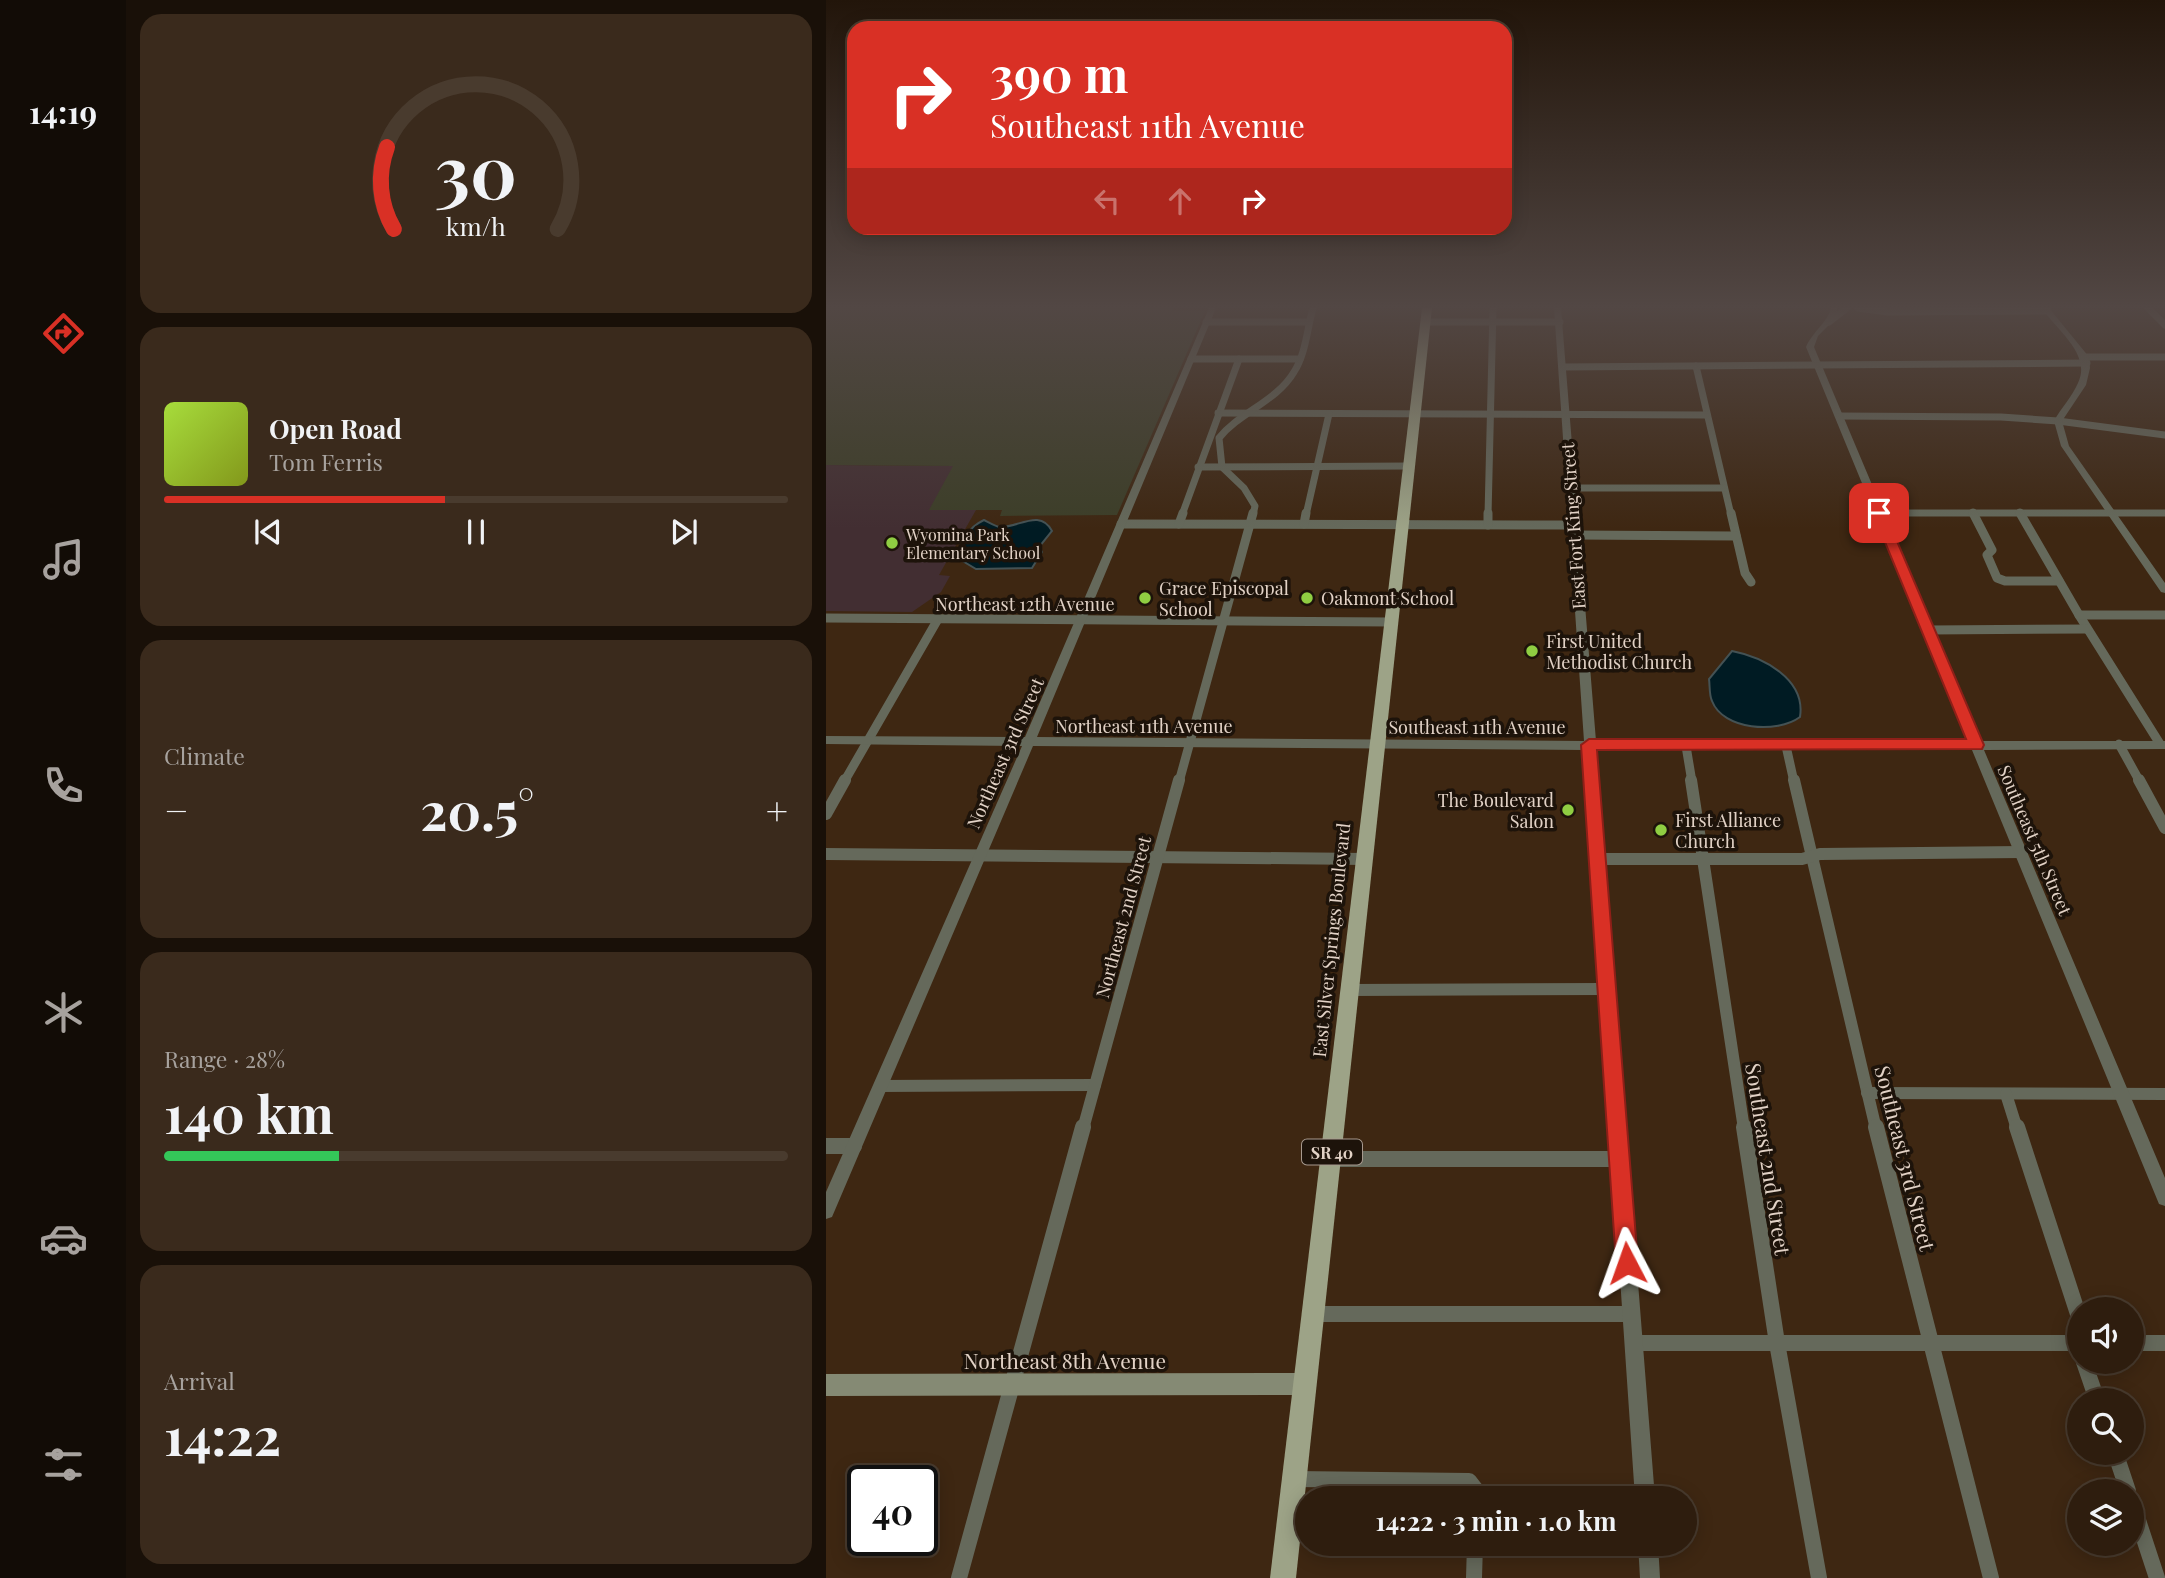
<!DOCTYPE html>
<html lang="en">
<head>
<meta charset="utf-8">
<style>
	:root { --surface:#2e1d0e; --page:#3a2a1c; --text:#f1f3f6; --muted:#a7a29e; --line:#493b2e; --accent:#d93025 }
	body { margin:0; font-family:"Playfair Display",serif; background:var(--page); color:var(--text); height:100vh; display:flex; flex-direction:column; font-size:26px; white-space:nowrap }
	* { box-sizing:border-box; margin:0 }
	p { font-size:23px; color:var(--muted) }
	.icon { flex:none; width:38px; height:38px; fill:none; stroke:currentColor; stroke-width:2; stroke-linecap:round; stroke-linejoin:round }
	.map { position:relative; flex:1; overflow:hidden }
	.sheet { display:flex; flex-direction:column; gap:14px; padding:14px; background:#191008; width:700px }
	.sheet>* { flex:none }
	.hud { position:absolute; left:21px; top:21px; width:665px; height:214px; border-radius:21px; box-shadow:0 4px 18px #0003,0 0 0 2px var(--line); background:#d93025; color:#fff; overflow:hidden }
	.buttons { position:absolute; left:1241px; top:1297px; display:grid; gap:14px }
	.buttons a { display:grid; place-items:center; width:77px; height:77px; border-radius:50%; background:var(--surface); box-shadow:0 4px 18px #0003,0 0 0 2px var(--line); font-size:35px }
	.speed { position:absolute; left:21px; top:1465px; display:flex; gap:14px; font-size:35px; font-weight:700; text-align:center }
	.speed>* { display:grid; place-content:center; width:91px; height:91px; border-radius:50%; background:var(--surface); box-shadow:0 4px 18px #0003,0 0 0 2px var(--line); line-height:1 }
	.speed .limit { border:4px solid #111; border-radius:10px; background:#fff; color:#111 }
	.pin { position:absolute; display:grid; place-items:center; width:60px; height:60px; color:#fff; margin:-30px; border-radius:14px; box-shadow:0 4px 10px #0006 }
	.me { position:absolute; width:77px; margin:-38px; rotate:356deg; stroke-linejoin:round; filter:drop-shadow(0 0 5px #0008) }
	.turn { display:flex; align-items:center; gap:24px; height:147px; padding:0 28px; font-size:32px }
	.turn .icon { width:91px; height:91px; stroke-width:2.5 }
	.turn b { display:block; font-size:49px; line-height:60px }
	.lanes { display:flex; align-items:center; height:66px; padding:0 28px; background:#0003; justify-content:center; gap:35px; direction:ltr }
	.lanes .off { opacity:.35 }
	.big { font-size:52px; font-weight:700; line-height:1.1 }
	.sheet .widget { flex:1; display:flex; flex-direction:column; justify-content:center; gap:10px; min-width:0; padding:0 24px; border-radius:21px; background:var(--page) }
	.sheet .dial { align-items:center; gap:0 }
	.dial svg { height:182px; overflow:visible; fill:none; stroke:var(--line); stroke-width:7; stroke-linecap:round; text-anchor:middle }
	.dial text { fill:var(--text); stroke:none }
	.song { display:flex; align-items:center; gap:21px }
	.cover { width:84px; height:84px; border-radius:10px; background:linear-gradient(135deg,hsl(80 70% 55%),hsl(70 70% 35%)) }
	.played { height:7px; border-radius:4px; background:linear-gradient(90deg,var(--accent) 45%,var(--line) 45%) }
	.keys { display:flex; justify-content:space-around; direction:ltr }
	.heat { display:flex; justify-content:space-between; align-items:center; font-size:38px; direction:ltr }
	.charge { height:10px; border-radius:5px; background:linear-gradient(90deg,#34c759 28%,var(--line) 0) }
	.trip { position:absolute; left:469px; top:1486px; width:402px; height:70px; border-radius:35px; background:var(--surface); box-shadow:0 4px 18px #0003,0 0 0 2px var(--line); font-weight:700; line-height:70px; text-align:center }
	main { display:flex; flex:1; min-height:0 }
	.dock { display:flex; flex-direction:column; width:126px; justify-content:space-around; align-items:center; background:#120c06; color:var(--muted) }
	.dock .icon { width:49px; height:49px }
	.dock .current { color:var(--accent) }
	.dock b { font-size:32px; color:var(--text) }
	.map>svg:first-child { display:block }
</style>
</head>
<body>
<main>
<nav class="dock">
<b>14:19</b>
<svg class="icon current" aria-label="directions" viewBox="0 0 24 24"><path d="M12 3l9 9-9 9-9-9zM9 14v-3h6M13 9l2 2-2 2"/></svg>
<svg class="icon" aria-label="music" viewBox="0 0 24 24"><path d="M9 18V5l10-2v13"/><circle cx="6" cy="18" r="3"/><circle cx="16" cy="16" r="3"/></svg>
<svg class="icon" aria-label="phone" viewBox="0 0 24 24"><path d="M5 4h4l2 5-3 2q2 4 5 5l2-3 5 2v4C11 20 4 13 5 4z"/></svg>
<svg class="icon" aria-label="climate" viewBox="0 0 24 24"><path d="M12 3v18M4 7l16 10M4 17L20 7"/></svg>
<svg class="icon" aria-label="car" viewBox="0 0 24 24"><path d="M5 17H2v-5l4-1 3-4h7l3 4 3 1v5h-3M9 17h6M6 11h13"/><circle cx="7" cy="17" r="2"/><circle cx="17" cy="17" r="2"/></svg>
<svg class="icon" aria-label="filters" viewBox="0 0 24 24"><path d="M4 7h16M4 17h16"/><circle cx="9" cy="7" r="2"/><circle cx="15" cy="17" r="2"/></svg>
</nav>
<section class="sheet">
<div class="widget dial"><svg viewBox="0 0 100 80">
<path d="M14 69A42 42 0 1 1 86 69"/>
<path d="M14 69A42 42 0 0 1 11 33" stroke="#d93025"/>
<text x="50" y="56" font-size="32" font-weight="700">30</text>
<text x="50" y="72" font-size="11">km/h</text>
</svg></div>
<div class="widget">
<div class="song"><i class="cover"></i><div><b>Open Road</b><p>Tom Ferris</p></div></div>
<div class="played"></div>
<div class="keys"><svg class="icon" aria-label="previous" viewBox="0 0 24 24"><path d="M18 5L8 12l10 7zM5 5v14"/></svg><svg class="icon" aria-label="pause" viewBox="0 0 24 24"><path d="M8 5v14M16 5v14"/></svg><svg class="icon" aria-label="next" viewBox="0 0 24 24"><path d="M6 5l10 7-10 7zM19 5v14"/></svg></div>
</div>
<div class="widget"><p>Climate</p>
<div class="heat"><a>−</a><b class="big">20.5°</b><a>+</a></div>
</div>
<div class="widget"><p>Range · 28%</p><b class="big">140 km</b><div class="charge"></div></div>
<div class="widget"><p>Arrival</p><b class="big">14:22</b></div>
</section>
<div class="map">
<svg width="1339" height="1578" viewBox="0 0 1339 1578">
	<rect width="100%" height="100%" fill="#3e2712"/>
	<polygon fill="#422e32" points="0,465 128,466 104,510 150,510 113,575 124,576 115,592 86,612 0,611"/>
	<polygon fill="#3c3e28" points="0,308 347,308 347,311 379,311 291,515 174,516 176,510 103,510 127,466 0,465"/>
	<g fill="#001b23" stroke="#445254" stroke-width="2">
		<path d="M158,520C162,522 171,527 174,527C192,528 214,508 226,531L213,547L216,552L206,568L150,569L135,560C138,541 139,529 158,520Z"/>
		<path d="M906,651C937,657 980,679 974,717C951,734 897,730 886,701C883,695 884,686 883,679Z"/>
	</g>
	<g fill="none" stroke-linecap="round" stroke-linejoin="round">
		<g stroke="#65695b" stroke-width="7">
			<polyline points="1032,308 1062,312 1222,311"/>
			<polyline points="1322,308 1339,325"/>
			<polyline points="380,322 482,322"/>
			<polyline points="599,322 734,322"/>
			<polyline points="1003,322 1021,308"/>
			<polyline points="1259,357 1339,357"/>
			<polyline points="365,359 474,359"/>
			<polyline points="870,366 905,515"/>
			<polyline points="737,367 1261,363"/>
			<polyline points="392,413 881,415"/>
			<polyline points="1013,416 1175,417 1232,421 1339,435"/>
			<polyline points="372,467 583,466"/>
			<polyline points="745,488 898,488"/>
			<polyline points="1053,513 1339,513"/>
			<polyline points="356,515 413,359"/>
			<path d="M427,515L429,506L418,488L396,467L393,438C414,412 451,401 468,372C480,353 481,329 487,308"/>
			<polyline points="480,515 503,414"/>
			<polyline points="662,515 667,308"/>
		</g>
		<g stroke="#65695b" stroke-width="9">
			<polyline points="905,513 919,573 925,582"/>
			<polyline points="1147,513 1166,550 1161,555 1171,578 1179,581 1233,581"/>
			<polyline points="1194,513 1253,615 1334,744"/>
			<polyline points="295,524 748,525"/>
			<polyline points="353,524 357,513"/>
			<polyline points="478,524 480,513"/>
			<polyline points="662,525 662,513"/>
			<polyline points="748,535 910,536"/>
			<polyline points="1253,615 1339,615"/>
			<polyline points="0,618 566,622"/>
			<polyline points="1103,630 1261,629"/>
			<polyline points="1293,744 1314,782"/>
			<polyline points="860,746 866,782"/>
			<polyline points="960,746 968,782"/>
			<polyline points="18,782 112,619"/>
			<polyline points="353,782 427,513"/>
		</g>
		<g stroke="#65695b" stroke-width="12">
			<polyline points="865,780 918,1129"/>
			<polyline points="968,780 1050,1129"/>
			<polyline points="1313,780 1339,828"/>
			<polyline points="0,814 19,780"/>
			<polyline points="0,854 539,859"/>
			<polyline points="771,859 976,859 994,854 1196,852"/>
			<polyline points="524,990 780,989"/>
			<polyline points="54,1086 269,1085"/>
			<polyline points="1041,1093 1339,1094"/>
			<polyline points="1180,1094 1191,1129"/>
			<polyline points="257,1129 353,780"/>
		</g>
		<g stroke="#65695b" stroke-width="16">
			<polyline points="918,1127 951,1343 993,1578"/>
			<polyline points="1050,1127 1165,1578"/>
			<polyline points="1191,1127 1253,1317"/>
			<polyline points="0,1146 28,1146"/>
			<polyline points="505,1159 793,1159"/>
			<polyline points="488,1314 805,1314"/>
			<polyline points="808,1343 1253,1343"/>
			<polyline points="1306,1343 1339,1343"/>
			<polyline points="1258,1362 1271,1400"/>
			<polyline points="1289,1452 1302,1491"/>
			<polyline points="468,1479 643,1481 650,1490 650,1498"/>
			<polyline points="1306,1502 1331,1578"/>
			<polyline points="133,1578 257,1127"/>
			<polyline points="648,1578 649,1544"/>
		</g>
		<g fill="#65695b" fill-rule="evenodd">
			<path d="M383,308H390L211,737L758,741L728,308H735L770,741H1142L980,347C987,331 1002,322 1005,308H1011V317L992,336L988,347L1154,741H1339V749L1158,750L1339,1178V1206L1333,1204L1146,750H770L829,1498H809L758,750L207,746L6,1217L0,1219V1192L196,746L0,744V736L199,737Z"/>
			<path d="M1216,308H1223L1263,357L1264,368L1260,385L1236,421L1243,446L1339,583V593L1335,592L1235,446L1228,421C1235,408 1246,397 1252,383C1266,354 1230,330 1216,308Z"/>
			<polygon points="812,1544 832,1544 834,1578 814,1578"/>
		</g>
		<polygon fill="#858a74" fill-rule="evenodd" points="479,1373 486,1377 490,1384 486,1391 479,1395 0,1396 0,1374"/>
		<polygon fill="#9da387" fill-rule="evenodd" points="596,308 606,308 470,1578 444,1578"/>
	</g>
	<linearGradient id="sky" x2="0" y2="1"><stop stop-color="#22150a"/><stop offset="0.58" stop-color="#524744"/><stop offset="1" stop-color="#524744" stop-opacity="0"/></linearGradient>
	<rect width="1339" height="529" fill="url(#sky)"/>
	<polygon fill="#d93025" stroke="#8d1f18" stroke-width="2" points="1053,509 1059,513 1158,745 1156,749 771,750 812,1263 809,1271 801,1274 793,1271 790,1263 755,745 763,739 1140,739 1047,513"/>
	<g fill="#8fcd42" stroke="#1d130a" stroke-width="2.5">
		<circle cx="66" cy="543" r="7"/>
		<circle cx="319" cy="598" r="7"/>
		<circle cx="481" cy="598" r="7"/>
		<circle cx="706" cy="651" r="7"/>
		<circle cx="742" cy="810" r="7"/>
		<circle cx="835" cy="830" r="7"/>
	</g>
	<g text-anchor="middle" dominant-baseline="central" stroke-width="7" stroke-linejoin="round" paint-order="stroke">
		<g font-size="16" fill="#e2d2c6" stroke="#1d130a" text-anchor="start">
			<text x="80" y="534">Wyomina Park<tspan x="80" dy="18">Elementary School</tspan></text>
		</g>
		<rect fill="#1d130a" stroke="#a7998e" stroke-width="2" x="476" y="1139.5" width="60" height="25" rx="5"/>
		<g font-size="16" font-weight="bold" fill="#e2d2c6">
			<text x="506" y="1152">SR 40</text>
		</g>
		<g font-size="18" fill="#e2d2c6" stroke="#1d130a">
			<text transform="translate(747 526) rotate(-94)">East Fort King Street</text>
			<text x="199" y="604">Northeast 12th Avenue</text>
			<text x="318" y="726">Northeast 11th Avenue</text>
			<text x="651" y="727">Southeast 11th Avenue</text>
			<text transform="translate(179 753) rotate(-66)">Northeast 3rd Street</text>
			<text transform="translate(1209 840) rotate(67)">Southeast 5th Street</text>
			<text transform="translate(297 917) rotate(-75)">Northeast 2nd Street</text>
			<text transform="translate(505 940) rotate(-84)">East Silver Springs Boulevard</text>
		</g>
		<g font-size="18" fill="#e2d2c6" stroke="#1d130a" text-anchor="start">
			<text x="333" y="588">Grace Episcopal<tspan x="333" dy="21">School</tspan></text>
			<text x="495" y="598">Oakmont School</text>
			<text x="720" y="641">First United<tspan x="720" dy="21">Methodist Church</tspan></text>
			<text x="728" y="800" text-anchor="end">The Boulevard<tspan x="728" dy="21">Salon</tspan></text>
			<text x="849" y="820">First Alliance<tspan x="849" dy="21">Church</tspan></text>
		</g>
		<g font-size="21" fill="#e2d2c6" stroke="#1d130a">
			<text transform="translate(1080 1158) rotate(76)">Southeast 3rd Street</text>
			<text transform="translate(943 1159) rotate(81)">Southeast 2nd Street</text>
			<text x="239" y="1360">Northeast 8th Avenue</text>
		</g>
	</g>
</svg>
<div class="buttons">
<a><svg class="icon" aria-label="sound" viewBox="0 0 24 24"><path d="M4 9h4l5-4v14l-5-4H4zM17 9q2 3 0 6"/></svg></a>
<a><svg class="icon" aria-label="search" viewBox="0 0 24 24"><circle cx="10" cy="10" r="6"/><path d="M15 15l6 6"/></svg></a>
<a><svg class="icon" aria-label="layers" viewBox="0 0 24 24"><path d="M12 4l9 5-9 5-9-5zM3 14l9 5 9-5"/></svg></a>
</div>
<div class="speed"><div class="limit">40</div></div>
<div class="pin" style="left:1053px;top:513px;background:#d93025"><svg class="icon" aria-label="arrive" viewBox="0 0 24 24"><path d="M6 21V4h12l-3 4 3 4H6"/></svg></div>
<svg class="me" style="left:801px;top:1263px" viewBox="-20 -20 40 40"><path d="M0-17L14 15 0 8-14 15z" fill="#d93025" stroke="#fff" stroke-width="4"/></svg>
<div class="trip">14:22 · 3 min · 1.0 km</div>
<div class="hud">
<div class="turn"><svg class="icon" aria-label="right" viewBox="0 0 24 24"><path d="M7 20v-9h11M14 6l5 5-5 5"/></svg><div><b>390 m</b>Southeast 11th Avenue</div></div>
<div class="lanes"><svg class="icon off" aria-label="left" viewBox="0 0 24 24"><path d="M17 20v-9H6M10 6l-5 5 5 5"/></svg><svg class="icon off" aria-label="ahead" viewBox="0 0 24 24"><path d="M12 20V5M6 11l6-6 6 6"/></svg><svg class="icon" aria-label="right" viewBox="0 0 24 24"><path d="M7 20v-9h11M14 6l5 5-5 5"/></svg></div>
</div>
</div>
</main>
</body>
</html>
